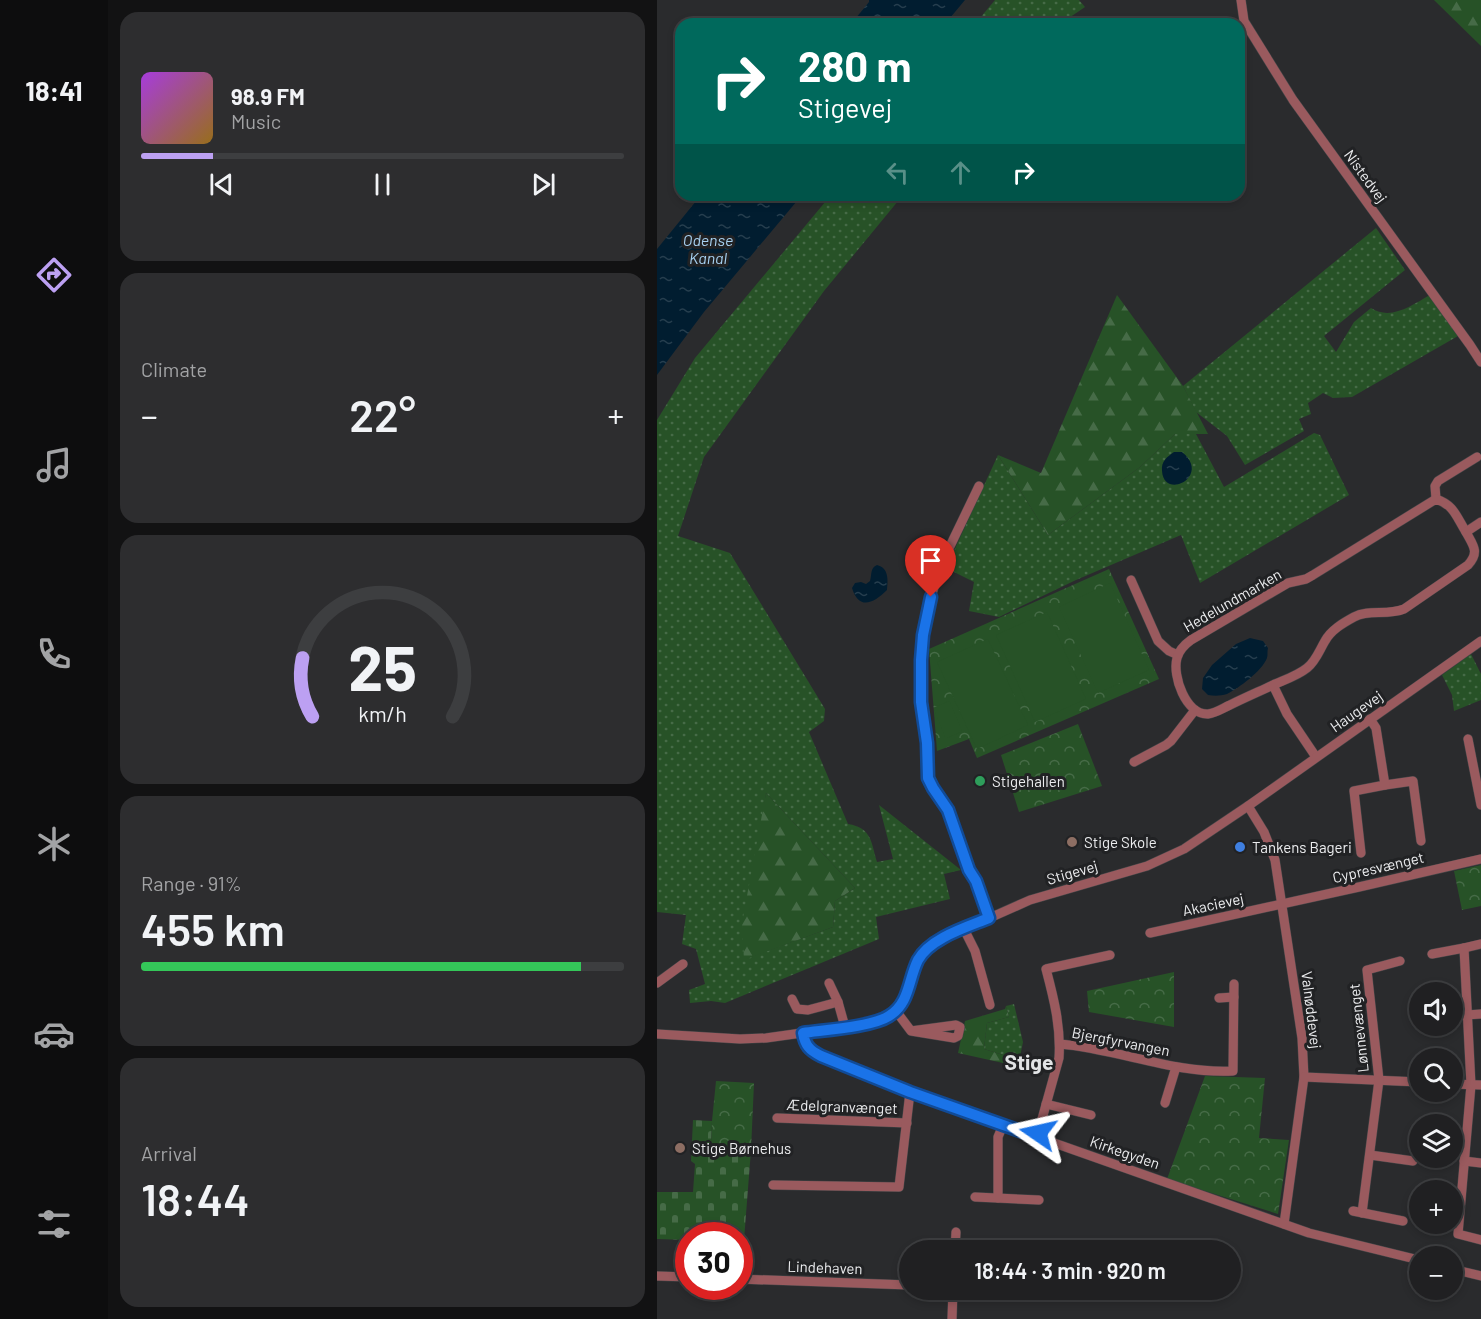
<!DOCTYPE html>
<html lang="en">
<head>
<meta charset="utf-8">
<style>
	:root { --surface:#202022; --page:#2d2d2f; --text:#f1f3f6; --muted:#a2a3a5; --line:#3d3e40; --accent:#bca0f2 }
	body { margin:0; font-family:Barlow,sans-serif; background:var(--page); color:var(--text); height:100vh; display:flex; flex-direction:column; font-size:22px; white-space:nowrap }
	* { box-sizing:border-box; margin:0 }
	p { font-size:20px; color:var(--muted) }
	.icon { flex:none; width:33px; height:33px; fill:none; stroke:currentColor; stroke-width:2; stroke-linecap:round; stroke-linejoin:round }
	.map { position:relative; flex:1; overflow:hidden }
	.sheet { display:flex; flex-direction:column; gap:12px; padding:12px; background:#121213; width:549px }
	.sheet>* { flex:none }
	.guide { position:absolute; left:18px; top:18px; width:570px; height:183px; border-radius:18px; box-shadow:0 3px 9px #0003,0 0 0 2px var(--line); background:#00695c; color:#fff; overflow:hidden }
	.controls { position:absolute; left:752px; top:982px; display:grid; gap:12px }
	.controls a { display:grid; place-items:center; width:54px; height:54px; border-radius:50%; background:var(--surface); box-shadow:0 3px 9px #0003,0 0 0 2px var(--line); font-size:30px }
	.speed { position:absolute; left:18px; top:1222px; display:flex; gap:12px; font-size:30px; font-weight:700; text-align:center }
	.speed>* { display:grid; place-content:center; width:78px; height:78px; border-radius:50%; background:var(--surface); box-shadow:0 3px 9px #0003,0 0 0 2px var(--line); line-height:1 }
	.speed .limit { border:9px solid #d22; background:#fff; color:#111 }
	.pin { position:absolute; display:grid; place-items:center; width:51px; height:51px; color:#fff; margin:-62px -26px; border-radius:50% 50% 50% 0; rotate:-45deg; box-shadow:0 0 6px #0007 }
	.pin .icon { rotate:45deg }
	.me { position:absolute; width:66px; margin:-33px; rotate:281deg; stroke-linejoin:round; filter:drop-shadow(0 0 4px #0008) }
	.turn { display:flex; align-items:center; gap:21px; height:126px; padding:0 24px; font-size:27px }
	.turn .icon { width:78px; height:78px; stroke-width:2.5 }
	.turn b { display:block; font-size:42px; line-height:51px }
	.lanes { display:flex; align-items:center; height:57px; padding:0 24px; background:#0003; justify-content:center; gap:30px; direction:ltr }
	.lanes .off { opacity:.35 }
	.big { font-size:45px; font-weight:600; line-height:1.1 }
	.sheet .card { flex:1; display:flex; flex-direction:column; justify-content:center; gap:9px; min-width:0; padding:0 21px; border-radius:18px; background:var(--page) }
	.sheet .dial { align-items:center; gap:0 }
	.dial svg { height:156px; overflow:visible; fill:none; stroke:var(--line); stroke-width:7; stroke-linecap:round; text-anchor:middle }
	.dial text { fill:var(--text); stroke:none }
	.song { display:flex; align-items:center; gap:18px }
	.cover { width:72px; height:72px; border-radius:9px; background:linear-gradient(135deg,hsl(280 70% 55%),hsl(40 70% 35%)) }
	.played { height:6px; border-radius:3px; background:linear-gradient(90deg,var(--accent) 15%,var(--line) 15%) }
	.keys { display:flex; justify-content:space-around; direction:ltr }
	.heat { display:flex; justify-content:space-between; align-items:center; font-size:33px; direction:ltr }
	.charge { height:9px; border-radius:4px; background:linear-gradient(90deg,#34c759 91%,var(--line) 0) }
	.trip { position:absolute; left:242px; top:1240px; width:342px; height:60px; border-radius:30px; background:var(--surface); box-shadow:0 3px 9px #0003,0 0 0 2px var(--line); font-weight:600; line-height:60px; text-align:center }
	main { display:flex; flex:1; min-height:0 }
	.menu { display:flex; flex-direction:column; width:108px; justify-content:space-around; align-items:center; background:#0d0d0e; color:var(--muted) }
	.menu .icon { width:42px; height:42px }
	.menu .selected { color:var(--accent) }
	.menu b { font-size:27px; color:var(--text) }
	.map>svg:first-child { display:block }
</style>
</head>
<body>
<main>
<nav class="menu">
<b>18:41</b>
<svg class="icon selected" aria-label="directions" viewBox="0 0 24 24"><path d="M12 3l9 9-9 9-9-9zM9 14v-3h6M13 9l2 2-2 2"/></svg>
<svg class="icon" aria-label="music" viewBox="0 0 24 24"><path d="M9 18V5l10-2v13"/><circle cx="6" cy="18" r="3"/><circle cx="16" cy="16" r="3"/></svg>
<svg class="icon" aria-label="phone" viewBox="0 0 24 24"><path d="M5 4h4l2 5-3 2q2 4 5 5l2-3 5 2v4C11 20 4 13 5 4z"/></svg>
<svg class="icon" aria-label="climate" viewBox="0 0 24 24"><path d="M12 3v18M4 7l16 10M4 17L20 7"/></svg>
<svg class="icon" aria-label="car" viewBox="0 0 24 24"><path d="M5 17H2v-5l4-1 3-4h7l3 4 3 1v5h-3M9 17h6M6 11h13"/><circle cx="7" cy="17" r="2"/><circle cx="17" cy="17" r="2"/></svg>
<svg class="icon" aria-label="filters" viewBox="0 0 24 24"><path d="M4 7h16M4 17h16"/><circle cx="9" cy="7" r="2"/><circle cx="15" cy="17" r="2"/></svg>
</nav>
<section class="sheet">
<div class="card">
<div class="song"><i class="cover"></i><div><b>98.9 FM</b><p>Music</p></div></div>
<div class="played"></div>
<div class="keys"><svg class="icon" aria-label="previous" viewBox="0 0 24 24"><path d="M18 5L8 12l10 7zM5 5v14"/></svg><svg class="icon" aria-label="pause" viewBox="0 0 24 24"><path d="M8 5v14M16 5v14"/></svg><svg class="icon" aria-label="next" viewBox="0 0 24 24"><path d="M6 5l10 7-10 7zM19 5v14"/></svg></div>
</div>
<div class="card"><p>Climate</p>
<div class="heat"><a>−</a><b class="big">22°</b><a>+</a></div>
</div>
<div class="card dial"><svg viewBox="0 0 100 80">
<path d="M14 69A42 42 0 1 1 86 69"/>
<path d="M14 69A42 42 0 0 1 9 39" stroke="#bca0f2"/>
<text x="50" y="56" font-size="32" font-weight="700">25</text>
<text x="50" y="72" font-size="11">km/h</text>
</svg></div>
<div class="card"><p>Range · 91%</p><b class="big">455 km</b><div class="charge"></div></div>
<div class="card"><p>Arrival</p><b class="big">18:44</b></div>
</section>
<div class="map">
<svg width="824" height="1319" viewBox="0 0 824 1319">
	<defs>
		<pattern id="grass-dots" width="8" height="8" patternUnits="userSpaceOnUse" patternTransform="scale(1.5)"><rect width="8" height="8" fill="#275227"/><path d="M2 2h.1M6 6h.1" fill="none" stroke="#466b47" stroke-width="1.8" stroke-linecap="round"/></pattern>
		<pattern id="forest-firs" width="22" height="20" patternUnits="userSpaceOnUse" patternTransform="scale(1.5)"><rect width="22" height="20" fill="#275227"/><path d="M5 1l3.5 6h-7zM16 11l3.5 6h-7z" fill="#466b47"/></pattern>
		<pattern id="cemetery-stones" width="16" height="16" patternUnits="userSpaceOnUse" patternTransform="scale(1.5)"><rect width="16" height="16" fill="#275227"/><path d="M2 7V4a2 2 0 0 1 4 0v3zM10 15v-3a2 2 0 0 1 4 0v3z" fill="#466b47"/></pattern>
		<pattern id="park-crowns" width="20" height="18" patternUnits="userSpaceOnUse" patternTransform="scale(1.5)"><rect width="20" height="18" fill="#275227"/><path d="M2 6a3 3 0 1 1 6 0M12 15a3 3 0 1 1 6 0" fill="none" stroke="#466b47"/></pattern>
		<pattern id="water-ripples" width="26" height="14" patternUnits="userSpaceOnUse" patternTransform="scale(1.5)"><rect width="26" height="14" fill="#011d30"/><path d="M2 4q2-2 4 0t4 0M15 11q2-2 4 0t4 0" fill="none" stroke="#263e4e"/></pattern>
	</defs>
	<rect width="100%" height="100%" fill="#2a2b2d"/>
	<g fill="url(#grass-dots)" fill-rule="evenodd">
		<polygon points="338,0 422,0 428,7 403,24 318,24"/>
		<path d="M174,195H246L167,291L47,457L21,536L73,553L168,709L167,721L152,732L191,824C215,828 214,842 220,862L236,859L222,805L304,870L287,874L293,899L219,917L222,939L68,1003L54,1001L33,1003L32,990L48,984L39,949L25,944L29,915L0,912V420L38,358ZM109,793L198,888L178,901L176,927L88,959Z"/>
		<path d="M719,228L748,270L667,336L679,352L697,322L714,308C734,321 755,305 773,295L801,336L695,397L676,398L666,393L651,403L654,414L642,419L647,431L588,465L570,436L539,412L526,386Z"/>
		<polygon points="657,433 663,435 692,495 543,583 524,535 419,580 342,617 312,611 317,582 289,568 341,455 391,535 483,467 518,434 539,434 567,487"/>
		<polygon points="814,654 824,674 824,700 797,711 795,695 785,675"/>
		<polygon points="357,1004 366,1042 361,1067 355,1065 356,1058 327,1049 330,1023 352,1017 349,1006"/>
	</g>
	<g fill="url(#forest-firs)">
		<polygon points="777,0 824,0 824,46"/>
		<polygon points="460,295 526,386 551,434 518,434 483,467 391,535 341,455 384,473"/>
		<polygon points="109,793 198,888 178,901 176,927 87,960 85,923"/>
		<polygon points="349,1006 352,1017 330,1023 327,1049 356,1058 355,1065 301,1053 308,1021 348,1009"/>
	</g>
	<polygon fill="url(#cemetery-stones)" points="36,1120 55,1121 54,1148 94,1150 87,1240 83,1240 82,1236 32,1236 31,1240 0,1239 0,1192 36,1192 38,1164 34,1161"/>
	<g fill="url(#park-crowns)">
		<polygon points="452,569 502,679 320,758 312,739 280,751 272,649"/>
		<polygon points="421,724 445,786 362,812 344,755"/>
		<polygon points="824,865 824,906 805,910 797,871"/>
		<polygon points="517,972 517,1027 432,1012 430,991"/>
		<polygon points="548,1076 608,1078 602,1138 632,1140 621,1214 510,1179"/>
		<polygon points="59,1081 97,1083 94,1150 54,1148 55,1121"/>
	</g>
	<g fill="#275227">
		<polygon points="453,583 492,670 441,693 402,607"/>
		<polygon points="390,612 429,699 378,722 339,635"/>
		<polygon points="331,639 371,725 320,749 280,662"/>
		<polygon points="292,701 293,702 305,731 304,732 290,738 288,737 277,709 278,707"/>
	</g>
	<g fill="url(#water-ripples)">
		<polygon points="212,0 308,0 288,24 194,24 212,2"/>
		<polygon points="44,195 145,195 47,312 0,375 0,249"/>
		<path d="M517,452H525C555,476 507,501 505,471C504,461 510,457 517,452Z"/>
		<path d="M220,565C232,568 231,580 230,590C217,603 202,611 195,588L198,583L204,582L209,584L213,581C215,574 213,568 220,565Z"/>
		<path d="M593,638L606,641L611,648C610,652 611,655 610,658C605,671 582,688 570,694C564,696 557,696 551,695L545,689L546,678L555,665L579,644Z"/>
	</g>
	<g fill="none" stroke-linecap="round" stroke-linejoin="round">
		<g stroke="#454648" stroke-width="10">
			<g id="minor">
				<polyline points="584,0 587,21 636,100 813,345 824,362"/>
				<polyline points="322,486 284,565 274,597 266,635 264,660 264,702 270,743 271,778 276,788 291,810 312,870 319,881 331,918"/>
				<polyline points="779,499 778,486 781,481 820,457"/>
				<polyline points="474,580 501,641 512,651 521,655"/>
				<path d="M616,685C601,692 587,698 573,705C566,708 559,713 551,714C529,715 515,676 520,658C522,650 527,645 534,640L631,583L649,579L656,575L779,499C797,505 799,516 809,532"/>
				<polyline points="811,739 824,805"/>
				<path d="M659,757L630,714L616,685C627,680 640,676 650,668C659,661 662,651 668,641C674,630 686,623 697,617C712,609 730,616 747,609L811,565C823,552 816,545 809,532L824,522"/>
				<polyline points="477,762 509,745 514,741 538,710"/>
				<polyline points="728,785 756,781 764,841"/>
				<polyline points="591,806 607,832 618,860 645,1038 647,1077 627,1224"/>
				<polyline points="704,853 697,791 728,785 719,728 713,719"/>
				<polyline points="307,929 318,951 333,1005"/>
				<polyline points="493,933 702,887 824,859"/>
				<polyline points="807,948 824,944"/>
				<polyline points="775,954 807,948 814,1085 801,1234 824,1240"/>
				<polyline points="0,983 26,964"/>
				<polyline points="562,998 577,997"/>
				<polyline points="135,999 140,1009 151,1010 181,1002 172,983"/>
				<polyline points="181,1002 188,1027"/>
				<polyline points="239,1011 254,1031 297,1038 301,1036 303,1027 299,1025 254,1031"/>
				<polyline points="795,1016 824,1014"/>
				<path d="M146,1033C148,1045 152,1050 163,1056L253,1092L652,1233L762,1260"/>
				<path d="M0,1034L83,1039L109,1038L216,1023C235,1017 248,1005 253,985C256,976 257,966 262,959C267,950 275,945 283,940L373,900L490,866L527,849L591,806L824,641"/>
				<path d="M403,1044C462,1049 517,1074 576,1071L577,984"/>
				<polyline points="647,1077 762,1082"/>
				<polyline points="795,1084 824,1085"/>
				<polyline points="508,1103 519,1067"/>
				<polyline points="389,1104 434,1115"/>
				<polyline points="120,1118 250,1123"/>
				<path d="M380,1137L402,1058C404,1027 397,999 389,969L453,955"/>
				<polyline points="713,1155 756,1161"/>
				<polyline points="807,1161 824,1163"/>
				<polyline points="116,1185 242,1187 253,1092"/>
				<polyline points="318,1197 382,1200"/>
				<polyline points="341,1198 341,1137 346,1125"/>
				<polyline points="696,1211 746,1221"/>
				<polyline points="705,1213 722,1080 710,970 743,961"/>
				<polyline points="298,1251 299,1232"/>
				<polyline points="795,1269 824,1276"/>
				<polyline points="0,1276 32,1277"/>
				<polyline points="82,1279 252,1285"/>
				<polyline points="295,1319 296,1290"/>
			</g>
		</g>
		<use href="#minor" stroke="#9a5a5e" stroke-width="9"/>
	</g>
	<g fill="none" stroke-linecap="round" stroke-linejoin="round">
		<g stroke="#114b97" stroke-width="15">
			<path id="route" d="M274,597L266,635L264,660V702L270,743L271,778L276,788L291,810L312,870L319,881L332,918C310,927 273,938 261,960C251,980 253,1003 232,1016C215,1027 167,1030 146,1033C148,1045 152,1050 164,1056L253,1092L380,1137L381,1133"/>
		</g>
		<use href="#route" stroke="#1a73e8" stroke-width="10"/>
	</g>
	<circle fill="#2e9e5b" stroke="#212224" stroke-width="2" cx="323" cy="781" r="6"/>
	<g fill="#8d6e63" stroke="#212224" stroke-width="2">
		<circle cx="415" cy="842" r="6"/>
		<circle cx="23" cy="1148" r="6"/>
	</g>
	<circle fill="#3f7fe0" stroke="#212224" stroke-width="2" cx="583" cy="847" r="6"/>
	<g text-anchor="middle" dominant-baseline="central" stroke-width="6" stroke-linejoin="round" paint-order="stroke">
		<g font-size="15" fill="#ecedef" stroke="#212224">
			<text transform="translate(709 176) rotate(54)">Nistedvej</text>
			<text transform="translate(575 600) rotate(-30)">Hedelundmarken</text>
			<text transform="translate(699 711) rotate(-35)">Haugevej</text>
			<text transform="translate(721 867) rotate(-13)">Cypresvænget</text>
			<text transform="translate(415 872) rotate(-16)">Stigevej</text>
			<text transform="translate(556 904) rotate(-12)">Akacievej</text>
			<text transform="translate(655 1010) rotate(83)">Valnøddevej</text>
			<text transform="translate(701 1028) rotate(-96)">Lønnevænget</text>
			<text transform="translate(464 1041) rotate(11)">Bjergfyrvangen</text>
			<text transform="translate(185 1106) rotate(2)">Ædelgranvænget</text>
			<text transform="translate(468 1152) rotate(19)">Kirkegyden</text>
			<text transform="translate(168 1267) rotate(2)">Lindehaven</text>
		</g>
		<g font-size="15" fill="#ecedef" stroke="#212224" text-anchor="start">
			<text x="335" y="781">Stigehallen</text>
			<text x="427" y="842">Stige Skole</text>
			<text x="595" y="847">Tankens Bageri</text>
			<text x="35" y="1148">Stige Børnehus</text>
		</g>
		<g font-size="16" font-style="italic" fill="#a8d2f2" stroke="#212224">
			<text x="51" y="239">Odense<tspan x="51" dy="18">Kanal</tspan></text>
		</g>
		<g font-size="21" font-weight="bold" fill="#e2e4e6" stroke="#212224">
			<text x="372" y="1061">Stige</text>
		</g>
	</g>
</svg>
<div class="controls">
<a><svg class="icon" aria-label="sound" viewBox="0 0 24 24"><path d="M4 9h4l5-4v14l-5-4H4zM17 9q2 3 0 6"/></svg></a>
<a><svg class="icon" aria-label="search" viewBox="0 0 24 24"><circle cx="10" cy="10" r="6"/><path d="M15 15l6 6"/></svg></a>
<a><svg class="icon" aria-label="layers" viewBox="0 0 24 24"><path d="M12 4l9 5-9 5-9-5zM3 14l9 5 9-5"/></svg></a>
<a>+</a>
<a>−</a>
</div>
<div class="speed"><div class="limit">30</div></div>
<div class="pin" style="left:274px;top:597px;background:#d93025"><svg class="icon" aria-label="arrive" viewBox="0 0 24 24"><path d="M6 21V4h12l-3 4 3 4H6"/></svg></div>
<svg class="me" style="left:381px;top:1133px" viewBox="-20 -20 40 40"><path d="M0-17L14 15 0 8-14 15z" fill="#1a73e8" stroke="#fff" stroke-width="4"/></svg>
<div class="trip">18:44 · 3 min · 920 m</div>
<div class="guide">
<div class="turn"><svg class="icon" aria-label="right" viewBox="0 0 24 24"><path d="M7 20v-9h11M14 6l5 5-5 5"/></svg><div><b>280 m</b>Stigevej</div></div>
<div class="lanes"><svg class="icon off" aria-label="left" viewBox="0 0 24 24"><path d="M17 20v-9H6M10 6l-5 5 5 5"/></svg><svg class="icon off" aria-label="ahead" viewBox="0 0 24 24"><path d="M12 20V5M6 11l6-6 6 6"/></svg><svg class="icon" aria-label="right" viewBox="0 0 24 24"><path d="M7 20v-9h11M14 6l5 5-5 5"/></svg></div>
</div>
</div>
</main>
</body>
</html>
